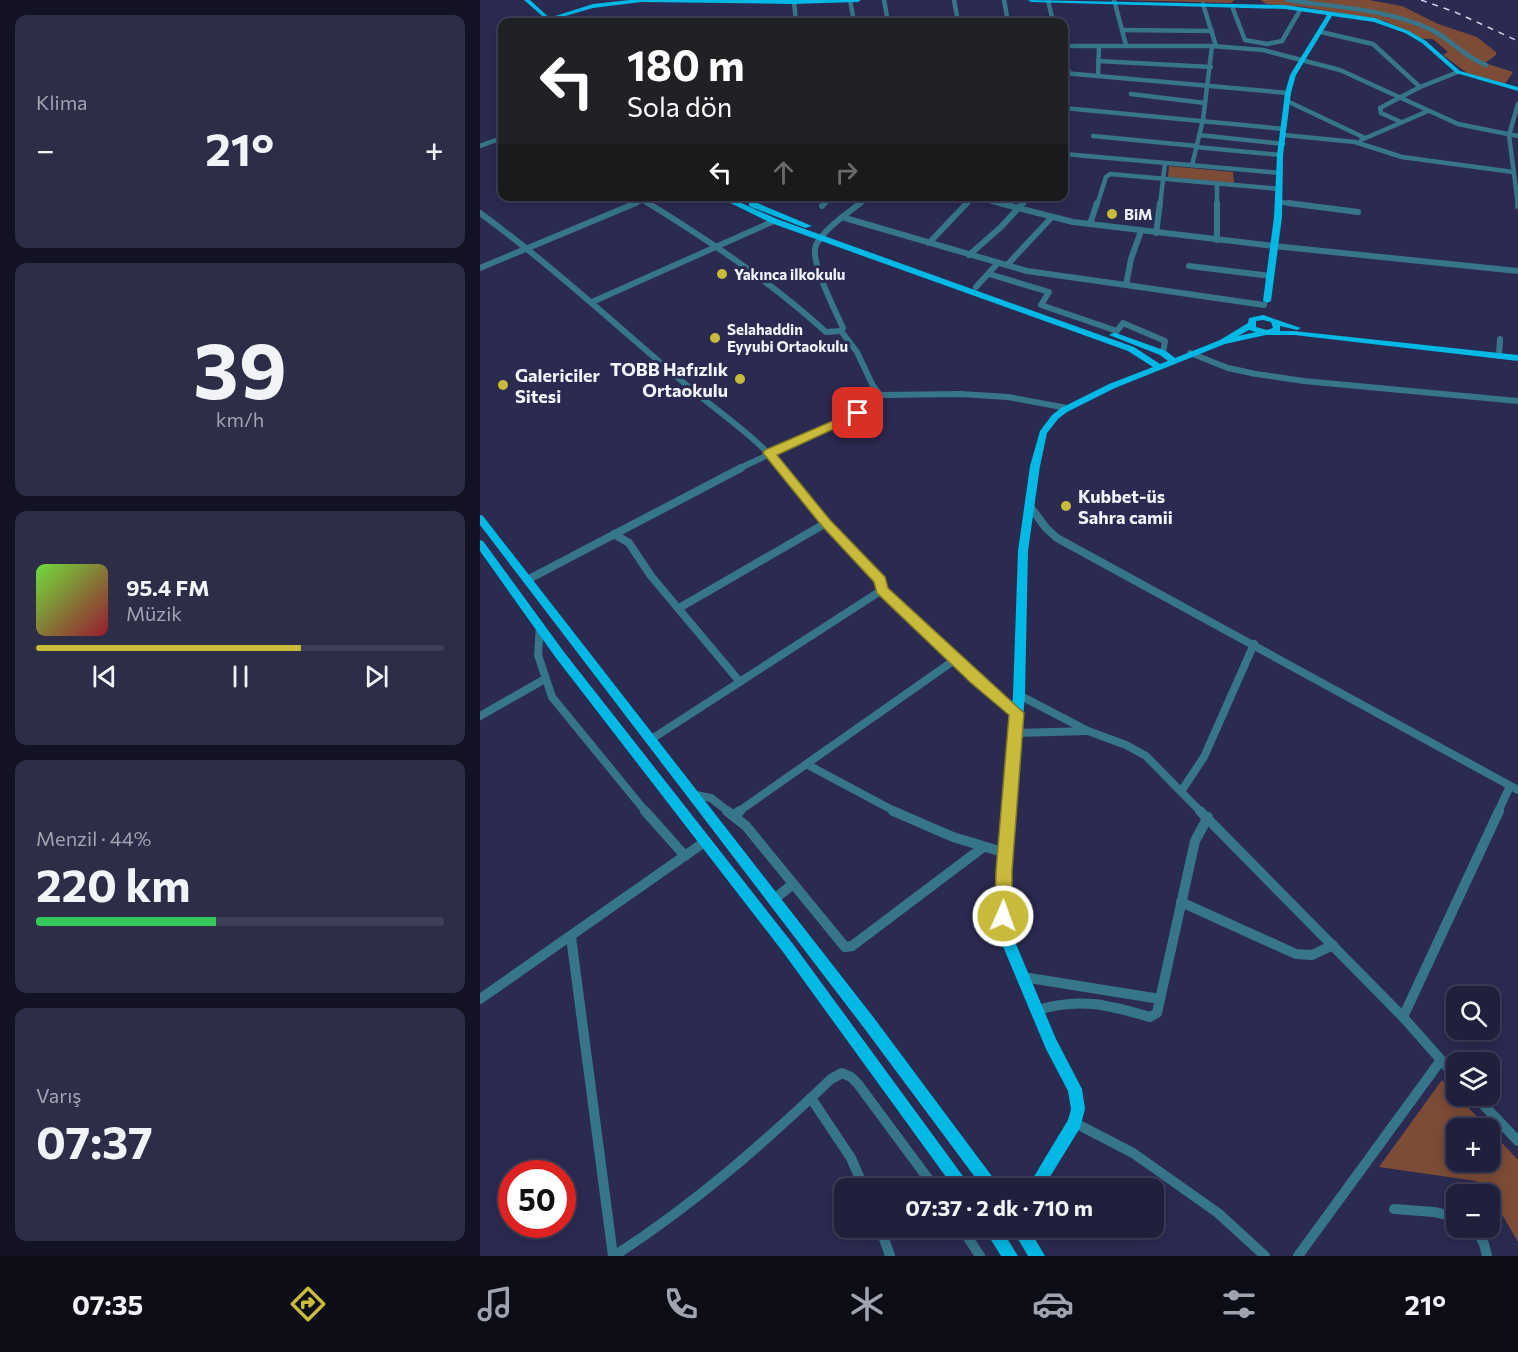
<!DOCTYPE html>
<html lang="tr">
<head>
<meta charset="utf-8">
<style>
	:root { --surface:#20203d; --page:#2d2d48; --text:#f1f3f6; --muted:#a2a3b0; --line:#3d3e57; --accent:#c8bb3b }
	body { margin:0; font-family:Commissioner,sans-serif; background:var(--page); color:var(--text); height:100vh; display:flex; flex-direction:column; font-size:22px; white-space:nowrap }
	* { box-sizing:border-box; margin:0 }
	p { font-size:20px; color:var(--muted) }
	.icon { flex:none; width:33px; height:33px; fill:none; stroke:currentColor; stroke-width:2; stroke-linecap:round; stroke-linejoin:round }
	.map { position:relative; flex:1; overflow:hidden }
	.sheet { display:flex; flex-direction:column; gap:15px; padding:15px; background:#121222; width:480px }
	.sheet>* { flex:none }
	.top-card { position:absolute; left:18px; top:18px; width:570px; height:183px; border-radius:12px; box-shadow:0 3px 15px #0003,0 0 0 2px var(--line); background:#202124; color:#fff; overflow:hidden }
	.controls { position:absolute; left:966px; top:986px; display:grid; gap:12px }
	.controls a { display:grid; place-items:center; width:54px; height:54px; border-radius:12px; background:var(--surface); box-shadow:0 3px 15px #0003,0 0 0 2px var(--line); font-size:30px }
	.speed { position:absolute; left:18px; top:1160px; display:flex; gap:12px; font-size:30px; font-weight:700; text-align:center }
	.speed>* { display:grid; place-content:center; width:78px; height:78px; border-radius:50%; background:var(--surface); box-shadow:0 3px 15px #0003,0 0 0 2px var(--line); line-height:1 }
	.speed .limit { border:9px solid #d22; background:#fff; color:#111 }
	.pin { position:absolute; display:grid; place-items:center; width:51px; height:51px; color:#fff; margin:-26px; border-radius:12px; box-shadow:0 3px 9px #0006 }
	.me { position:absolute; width:66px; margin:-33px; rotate:2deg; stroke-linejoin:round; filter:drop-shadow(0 0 4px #0008) }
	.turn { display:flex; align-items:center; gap:21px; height:126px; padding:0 30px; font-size:27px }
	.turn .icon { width:78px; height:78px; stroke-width:2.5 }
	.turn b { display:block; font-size:42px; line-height:51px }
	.lanes { display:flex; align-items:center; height:57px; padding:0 30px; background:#0003; justify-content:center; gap:30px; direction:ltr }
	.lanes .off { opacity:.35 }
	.big { font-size:45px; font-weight:700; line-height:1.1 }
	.sheet .card { flex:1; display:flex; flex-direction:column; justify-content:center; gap:9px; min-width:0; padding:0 21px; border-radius:12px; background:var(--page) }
	.sheet .dial { align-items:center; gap:0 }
	.dial b { font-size:78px; line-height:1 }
	.song { display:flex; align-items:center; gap:18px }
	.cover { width:72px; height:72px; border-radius:9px; background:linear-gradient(135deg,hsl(100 70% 55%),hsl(350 70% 35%)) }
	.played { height:6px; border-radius:3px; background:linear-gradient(90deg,var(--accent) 65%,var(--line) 65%) }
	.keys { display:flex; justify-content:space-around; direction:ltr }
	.heat { display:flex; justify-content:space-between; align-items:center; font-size:33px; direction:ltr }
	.charge { height:9px; border-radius:4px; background:linear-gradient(90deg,#34c759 44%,var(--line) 0) }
	.trip { position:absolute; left:354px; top:1178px; width:330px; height:60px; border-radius:12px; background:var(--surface); box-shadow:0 3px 15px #0003,0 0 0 2px var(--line); font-weight:700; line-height:60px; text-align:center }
	.tabs { display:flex; height:96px; justify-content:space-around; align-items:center; background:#0d0d18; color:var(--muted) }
	.tabs .icon { width:42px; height:42px }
	.tabs .active { color:var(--accent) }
	.tabs b { font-size:27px; color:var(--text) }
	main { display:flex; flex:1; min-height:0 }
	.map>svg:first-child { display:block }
</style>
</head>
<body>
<main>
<section class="sheet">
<div class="card"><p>Klima</p>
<div class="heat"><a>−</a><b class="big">21°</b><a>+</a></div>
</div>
<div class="card dial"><b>39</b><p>km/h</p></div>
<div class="card">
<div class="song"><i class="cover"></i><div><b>95.4 FM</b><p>Müzik</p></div></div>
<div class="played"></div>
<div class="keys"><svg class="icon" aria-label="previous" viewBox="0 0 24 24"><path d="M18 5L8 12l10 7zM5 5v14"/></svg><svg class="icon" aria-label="pause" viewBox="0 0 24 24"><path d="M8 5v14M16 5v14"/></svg><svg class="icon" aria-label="next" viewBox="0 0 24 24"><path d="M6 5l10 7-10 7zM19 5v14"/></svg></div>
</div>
<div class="card"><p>Menzil · 44%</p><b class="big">220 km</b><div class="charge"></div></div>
<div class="card"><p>Varış</p><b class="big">07:37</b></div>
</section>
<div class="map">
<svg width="1038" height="1256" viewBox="0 0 1038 1256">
	<rect width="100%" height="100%" fill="#2b2a51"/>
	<g fill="#7c4c37">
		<polygon points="642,0 889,0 922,6 958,24 997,37 1016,52 1016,55 1005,63 1033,72 1025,84 987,73 963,55 968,52 953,39 943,39 905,21 824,7 786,4 781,0 754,0 751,3"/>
		<polygon points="689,166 753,172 754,183 688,177"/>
		<polygon points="962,1080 1008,1128 976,1128 976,1161 1010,1161 1010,1130 1038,1160 1038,1242 1010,1194 996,1181 899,1167"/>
	</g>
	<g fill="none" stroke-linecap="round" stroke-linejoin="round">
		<g stroke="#37758a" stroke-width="4.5">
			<polyline points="370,0 374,22"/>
			<polyline points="404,0 408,22"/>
			<polyline points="474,0 478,22"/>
			<polyline points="524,0 528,22"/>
			<polyline points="568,0 573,22"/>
			<polyline points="634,0 646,45"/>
			<path d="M807,0C855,7 908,9 952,30C971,40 986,58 1006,65"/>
			<polyline points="314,2 316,22"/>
			<polyline points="723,4 736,46"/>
			<polyline points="753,9 765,40 787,44 802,41 819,12"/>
			<polyline points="642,30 732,31"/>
			<polyline points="841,32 893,44 940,87 900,108 901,113 921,122"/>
			<polyline points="584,46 732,46 783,50 860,70 978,124 1038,136"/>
			<polyline points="584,51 589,73"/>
			<polyline points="618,61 731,67"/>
			<polyline points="584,73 808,93"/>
			<polyline points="618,76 619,46"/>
			<polyline points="940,87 978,72"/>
			<polyline points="651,94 725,103"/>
			<polyline points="807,101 885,138"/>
			<polyline points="584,108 804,129"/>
			<polyline points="719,135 803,144"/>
			<polyline points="804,135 875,142 922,157 1033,172"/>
			<polyline points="613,136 717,146"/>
			<polyline points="881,140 948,111"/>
			<polyline points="0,146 22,138"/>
			<polyline points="716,147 800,155"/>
			<polyline points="584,154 801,173"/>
			<polyline points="712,165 723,120 732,46"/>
			<polyline points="737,184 737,205"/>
			<polyline points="156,196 170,205"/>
			<polyline points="491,196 525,205"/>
			<polyline points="262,200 266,196"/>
			<polyline points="799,202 820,205"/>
			<polyline points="152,205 173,196"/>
			<polyline points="343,205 353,196"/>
			<polyline points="379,205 389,196"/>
			<polyline points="486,205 493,197"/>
			<polyline points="541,205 549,196"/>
			<polyline points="617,205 626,177 630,174 800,189"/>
			<polyline points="680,205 685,163"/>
			<polyline points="1038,205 1029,135 1038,104"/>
		</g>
		<g stroke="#37758a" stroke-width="6">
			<path d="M168,203C231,242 291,282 346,332L361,331L363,328C356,312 329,260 336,245C345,228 366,215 380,203"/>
			<polyline points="519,203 593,222 794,246 1038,271"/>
			<polyline points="737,203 737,240"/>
			<polyline points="808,203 878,212"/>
			<polyline points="1038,203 1038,206"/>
			<polyline points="342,206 345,203"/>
			<path d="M0,213C71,265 136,325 203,382C236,411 275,435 302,469"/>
			<polyline points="365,218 547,271 646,285 651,259 661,231"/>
			<polyline points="610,224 617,203"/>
			<polyline points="676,233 680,203"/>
			<polyline points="449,243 487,203"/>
			<polyline points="489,255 521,227 543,203"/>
			<polyline points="527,265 571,218"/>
			<polyline points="709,266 791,276"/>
			<polyline points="0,268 156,203"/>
			<polyline points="509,274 569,292 561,305 637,331 643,323 685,341 683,353"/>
			<polyline points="646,285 784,305"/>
			<polyline points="496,287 518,263"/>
			<polyline points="112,302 294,221"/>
			<polyline points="361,331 377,352 392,384 400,395"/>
			<polyline points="710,353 748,368 776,374 824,381 1038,401"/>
			<polyline points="1019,356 1020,339"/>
			<polyline points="258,469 378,413 400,395 481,394 528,397 587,408"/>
		</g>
		<g stroke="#37758a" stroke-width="8">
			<polyline points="301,468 346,523 400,581 402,590 485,669 537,713"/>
			<polyline points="549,505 566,528 577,538 1038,790"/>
			<polyline points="134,534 149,543 171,576 260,682"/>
			<polyline points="47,580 261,468"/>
			<polyline points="199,608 346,523"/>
			<polyline points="60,626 58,655 72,697 166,812"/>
			<polyline points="0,716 65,679"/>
			<polyline points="608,731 646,745 666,756 721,812"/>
			<polyline points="536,733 608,731 539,695"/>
			<polyline points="170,740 402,590"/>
			<polyline points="328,765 416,812"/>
			<polyline points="702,790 724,757 774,644"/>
			<polyline points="211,794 231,798 249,812"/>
			<polyline points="258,812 476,659"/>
			<polyline points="1018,812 1030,786"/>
		</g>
		<g stroke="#37758a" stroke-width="10">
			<polyline points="165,811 205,856"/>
			<polyline points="247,811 266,826 365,947 372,946 502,848"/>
			<polyline points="413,811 473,837 526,853"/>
			<polyline points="720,811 923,1017 976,1077"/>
			<polyline points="254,815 260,811"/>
			<polyline points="293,900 313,884"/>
			<polyline points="701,902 816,954 832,955 853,945"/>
			<polyline points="91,937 133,1256"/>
			<polyline points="543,977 680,999"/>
			<polyline points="0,999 226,841"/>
			<path d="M557,1010C601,997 628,1005 670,1017L677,1013L715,841L728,817"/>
			<polyline points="923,1017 1019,811"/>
			<polyline points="994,1095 1038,1141"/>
			<polyline points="331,1098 371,1158 384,1188"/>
			<polyline points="595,1123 653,1153 738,1213 785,1256"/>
			<polyline points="914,1209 954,1212 976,1217"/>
			<polyline points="400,1227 410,1256"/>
			<polyline points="481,1227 500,1256"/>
			<polyline points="995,1227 1004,1244 1007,1256"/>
			<path d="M134,1256C213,1205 283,1144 351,1079L362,1073L371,1077L378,1084L455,1188"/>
			<polyline points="818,1256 961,1060"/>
		</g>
		<g fill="#02b8e4" fill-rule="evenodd">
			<polygon points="44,0 50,0 74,22 69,22"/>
			<polygon points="150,0 381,0 378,2 314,4 161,2 113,8 75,19 72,17 113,4"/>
			<polygon points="548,0 805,5 895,18 929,31 946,41 980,71 1038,87 1038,91 976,73 942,43 925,33 894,22 852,16 816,75 811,93 803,155 802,217 791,301 787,303 783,301 794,217 797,155 805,93 810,75 847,15 805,9 551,2"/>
			<path d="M236,196H246L297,219L654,347L680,364L688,361L680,355L629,335L633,333H636L686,351L695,358L740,340L768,323L769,318L783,315L821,328L817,330L800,326V331H814L1038,355V361L814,335H786L745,344L635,388L587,412L578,419L567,433L560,466L548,551L545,695L530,871L529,917L536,944L576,1039L602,1089L605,1109L600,1128L563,1188H547L588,1120L591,1109L588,1091L566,1049L522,944L517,917L518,871L533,695L538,551L550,466L560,431L572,415L581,408L629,384L673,367L648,351L291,223ZM783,320L791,322L793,328L787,330L776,327V321ZM769,330L776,332L758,336Z"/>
			<polygon points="269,202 275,202 332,226 325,228 269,206"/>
			<polygon points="0,515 3,516 394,1018 517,1183 519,1188 503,1188 384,1028 0,525"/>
			<polygon points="0,540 3,541 84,652 313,944 488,1183 490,1188 474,1188 303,952 76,658 0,551"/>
			<polygon points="503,1227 520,1227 538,1256 521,1256"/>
			<polygon points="531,1227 548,1227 565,1256 548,1256"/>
		</g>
		<polyline stroke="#cfcfdf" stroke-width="1.5" stroke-dasharray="6 6" stroke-linecap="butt" points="941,0 975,12 1038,41"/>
	</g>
	<polygon fill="#c8bb3b" stroke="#827a26" stroke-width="1.5" points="378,410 384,413 382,416 297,455 350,520 405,577 408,588 544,713 532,871 532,916 529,922 523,924 517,922 515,916 516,871 529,715 490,682 397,593 394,582 342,526 283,453 285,450"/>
	<g fill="#c8bb3b" stroke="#2b2a51" stroke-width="2">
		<circle cx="632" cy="214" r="6"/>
		<circle cx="242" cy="274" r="6"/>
		<circle cx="235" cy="338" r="6"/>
		<circle cx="260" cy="379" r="6"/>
		<circle cx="23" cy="385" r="6"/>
		<circle cx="586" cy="506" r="6"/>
	</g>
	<g text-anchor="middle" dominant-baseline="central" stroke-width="6" stroke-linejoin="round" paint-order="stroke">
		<g font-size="15" font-weight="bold" fill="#f3f3fe" stroke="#2b2a51" text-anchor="start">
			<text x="644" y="214">BiM</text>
			<text x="254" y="274">Yakınca ilkokulu</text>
			<text x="247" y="329">Selahaddin<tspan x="247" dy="17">Eyyubi Ortaokulu</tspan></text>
		</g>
		<g font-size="18" font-weight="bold" fill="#f3f3fe" stroke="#2b2a51" text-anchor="start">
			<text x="248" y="369" text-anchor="end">TOBB Hafızlık<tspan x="248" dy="21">Ortaokulu</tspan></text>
			<text x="35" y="375">Galericiler<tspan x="35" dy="21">Sitesi</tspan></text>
			<text x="598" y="496">Kubbet-üs<tspan x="598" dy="21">Sahra camii</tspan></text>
		</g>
	</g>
</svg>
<div class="controls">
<a><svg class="icon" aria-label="search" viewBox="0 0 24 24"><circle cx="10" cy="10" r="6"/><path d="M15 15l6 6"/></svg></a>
<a><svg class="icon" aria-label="layers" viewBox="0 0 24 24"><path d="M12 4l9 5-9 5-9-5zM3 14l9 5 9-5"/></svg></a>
<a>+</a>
<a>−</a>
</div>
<div class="speed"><div class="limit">50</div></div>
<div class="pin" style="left:378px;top:413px;background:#d93025"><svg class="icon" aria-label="arrive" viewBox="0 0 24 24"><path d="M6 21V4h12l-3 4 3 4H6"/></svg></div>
<svg class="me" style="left:523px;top:916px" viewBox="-20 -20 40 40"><circle r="17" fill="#c8bb3b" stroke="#fff" stroke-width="3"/><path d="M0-11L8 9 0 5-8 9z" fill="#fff"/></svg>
<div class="trip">07:37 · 2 dk · 710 m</div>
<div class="top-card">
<div class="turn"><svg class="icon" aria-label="left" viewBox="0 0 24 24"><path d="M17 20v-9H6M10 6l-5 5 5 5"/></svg><div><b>180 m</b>Sola dön</div></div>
<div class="lanes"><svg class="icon" aria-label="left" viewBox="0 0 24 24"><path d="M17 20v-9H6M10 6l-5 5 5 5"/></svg><svg class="icon off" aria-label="ahead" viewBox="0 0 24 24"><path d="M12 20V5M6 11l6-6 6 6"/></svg><svg class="icon off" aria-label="right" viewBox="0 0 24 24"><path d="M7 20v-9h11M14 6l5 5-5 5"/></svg></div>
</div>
</div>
</main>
<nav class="tabs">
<b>07:35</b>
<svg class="icon active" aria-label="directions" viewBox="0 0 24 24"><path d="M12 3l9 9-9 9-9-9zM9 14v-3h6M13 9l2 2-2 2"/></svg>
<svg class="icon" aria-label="music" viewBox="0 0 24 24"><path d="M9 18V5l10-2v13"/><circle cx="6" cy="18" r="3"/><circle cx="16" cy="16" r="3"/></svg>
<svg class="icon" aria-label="phone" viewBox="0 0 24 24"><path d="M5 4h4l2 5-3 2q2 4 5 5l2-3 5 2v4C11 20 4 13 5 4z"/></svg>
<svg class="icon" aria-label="climate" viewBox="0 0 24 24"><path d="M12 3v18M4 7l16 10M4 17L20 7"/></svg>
<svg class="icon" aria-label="car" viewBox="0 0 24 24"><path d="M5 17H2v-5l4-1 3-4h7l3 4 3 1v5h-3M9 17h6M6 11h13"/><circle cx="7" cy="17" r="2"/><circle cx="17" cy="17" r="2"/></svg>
<svg class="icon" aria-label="filters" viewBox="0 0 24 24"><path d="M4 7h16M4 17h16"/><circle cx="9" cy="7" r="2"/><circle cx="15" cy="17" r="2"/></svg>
<b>21°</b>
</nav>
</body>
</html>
